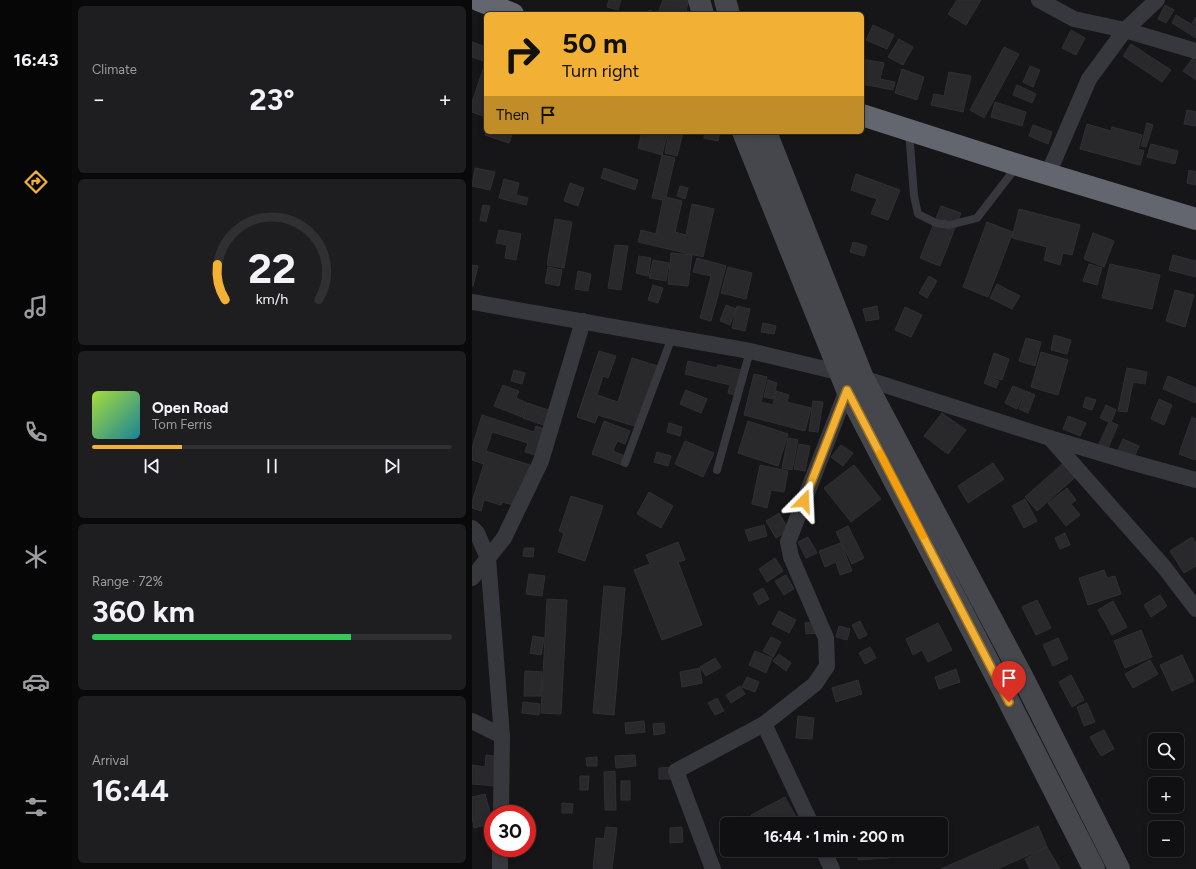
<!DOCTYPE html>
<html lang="en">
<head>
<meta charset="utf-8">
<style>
	:root { --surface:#101012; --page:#1e1e20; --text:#f1f3f6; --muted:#9c9d9f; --line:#303032; --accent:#f2b134 }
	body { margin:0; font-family:Figtree,sans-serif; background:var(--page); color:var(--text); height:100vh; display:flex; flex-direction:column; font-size:15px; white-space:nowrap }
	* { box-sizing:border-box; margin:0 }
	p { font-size:13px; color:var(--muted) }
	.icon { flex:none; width:22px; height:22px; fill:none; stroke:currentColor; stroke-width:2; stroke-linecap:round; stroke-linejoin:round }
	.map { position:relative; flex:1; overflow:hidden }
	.side { display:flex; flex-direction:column; gap:6px; padding:6px; background:#09090a; width:400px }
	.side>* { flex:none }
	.hud { position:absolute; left:12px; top:12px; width:380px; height:122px; border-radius:6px; box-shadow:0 2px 6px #0003,0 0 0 1px var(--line); background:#f2b134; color:#111; overflow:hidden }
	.buttons { position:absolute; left:676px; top:733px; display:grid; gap:8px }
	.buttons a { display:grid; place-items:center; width:36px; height:36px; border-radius:6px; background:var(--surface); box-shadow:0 2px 6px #0003,0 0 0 1px var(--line); font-size:20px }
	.speed { position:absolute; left:12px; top:805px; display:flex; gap:8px; font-size:20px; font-weight:700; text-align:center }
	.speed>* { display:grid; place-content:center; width:52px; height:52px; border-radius:50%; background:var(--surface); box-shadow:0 2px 6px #0003,0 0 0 1px var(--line); line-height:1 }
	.speed .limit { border:6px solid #d22; background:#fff; color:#111 }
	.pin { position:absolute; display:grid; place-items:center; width:34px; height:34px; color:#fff; margin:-41px -17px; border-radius:50% 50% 50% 0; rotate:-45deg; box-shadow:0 0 4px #0007 }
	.pin .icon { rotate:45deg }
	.me { position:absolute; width:44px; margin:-22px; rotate:21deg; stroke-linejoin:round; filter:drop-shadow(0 0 3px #0008) }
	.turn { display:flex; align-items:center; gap:14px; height:84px; padding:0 12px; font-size:18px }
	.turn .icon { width:52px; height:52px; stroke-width:2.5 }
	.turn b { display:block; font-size:28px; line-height:34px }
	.then { display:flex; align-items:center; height:38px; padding:0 12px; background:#0003; gap:8px; font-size:15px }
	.big { font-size:30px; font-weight:700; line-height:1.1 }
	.side .widget { flex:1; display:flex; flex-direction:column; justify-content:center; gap:6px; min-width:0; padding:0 14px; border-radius:6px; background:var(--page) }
	.side .dial { align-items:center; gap:0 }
	.dial svg { height:104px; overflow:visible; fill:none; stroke:var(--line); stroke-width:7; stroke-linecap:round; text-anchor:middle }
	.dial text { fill:var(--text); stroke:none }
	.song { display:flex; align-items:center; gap:12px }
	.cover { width:48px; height:48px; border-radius:6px; background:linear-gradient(135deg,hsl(80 70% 55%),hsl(190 70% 35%)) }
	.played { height:4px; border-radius:2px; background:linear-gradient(90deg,var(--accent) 25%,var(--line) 25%) }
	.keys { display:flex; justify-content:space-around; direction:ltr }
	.heat { display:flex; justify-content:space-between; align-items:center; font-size:22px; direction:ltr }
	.charge { height:6px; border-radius:3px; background:linear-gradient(90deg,#34c759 72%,var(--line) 0) }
	.trip { position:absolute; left:248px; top:817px; width:228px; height:40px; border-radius:6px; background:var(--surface); box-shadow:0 2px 6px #0003,0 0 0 1px var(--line); font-weight:700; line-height:40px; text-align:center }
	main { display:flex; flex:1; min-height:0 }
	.tabs { display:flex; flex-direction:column; width:72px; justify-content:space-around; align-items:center; background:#060607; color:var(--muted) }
	.tabs .icon { width:28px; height:28px }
	.tabs .selected { color:var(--accent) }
	.tabs b { font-size:18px; color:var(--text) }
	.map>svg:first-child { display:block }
</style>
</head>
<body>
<main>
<nav class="tabs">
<b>16:43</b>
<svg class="icon selected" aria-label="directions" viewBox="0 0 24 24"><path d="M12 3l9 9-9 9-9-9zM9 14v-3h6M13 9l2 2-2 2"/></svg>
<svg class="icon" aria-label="music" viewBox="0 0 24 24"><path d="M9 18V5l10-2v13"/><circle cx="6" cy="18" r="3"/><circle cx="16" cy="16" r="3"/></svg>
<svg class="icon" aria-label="phone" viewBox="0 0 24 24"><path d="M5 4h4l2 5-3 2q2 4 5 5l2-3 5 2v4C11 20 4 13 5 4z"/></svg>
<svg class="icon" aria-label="climate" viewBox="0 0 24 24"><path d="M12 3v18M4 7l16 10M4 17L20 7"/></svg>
<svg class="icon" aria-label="car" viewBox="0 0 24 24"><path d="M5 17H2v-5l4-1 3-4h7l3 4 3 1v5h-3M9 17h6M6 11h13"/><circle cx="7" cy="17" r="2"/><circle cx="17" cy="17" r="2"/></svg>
<svg class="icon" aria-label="filters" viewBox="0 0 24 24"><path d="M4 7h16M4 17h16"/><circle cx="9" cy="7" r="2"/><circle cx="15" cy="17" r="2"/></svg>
</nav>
<section class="side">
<div class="widget"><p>Climate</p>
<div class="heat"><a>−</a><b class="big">23°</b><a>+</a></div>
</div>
<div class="widget dial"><svg viewBox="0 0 100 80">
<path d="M14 69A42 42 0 1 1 86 69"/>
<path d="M14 69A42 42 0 0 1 8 42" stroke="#f2b134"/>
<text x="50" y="56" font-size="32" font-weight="700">22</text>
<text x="50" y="72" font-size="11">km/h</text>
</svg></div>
<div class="widget">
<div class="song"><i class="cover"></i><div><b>Open Road</b><p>Tom Ferris</p></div></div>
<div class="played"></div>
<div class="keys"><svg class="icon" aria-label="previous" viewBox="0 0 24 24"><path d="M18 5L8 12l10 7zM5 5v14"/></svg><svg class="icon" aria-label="pause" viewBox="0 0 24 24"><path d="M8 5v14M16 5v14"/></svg><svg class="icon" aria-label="next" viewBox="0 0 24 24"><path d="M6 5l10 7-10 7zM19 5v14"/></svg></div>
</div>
<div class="widget"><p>Range · 72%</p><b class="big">360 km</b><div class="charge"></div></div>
<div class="widget"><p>Arrival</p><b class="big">16:44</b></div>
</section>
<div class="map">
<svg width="724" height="869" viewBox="0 0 724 869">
	<rect width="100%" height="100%" fill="#161618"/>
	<g fill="#29292c" stroke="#303034">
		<polygon points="137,0 149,0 146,10 135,7"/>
		<polygon points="191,0 202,1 202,0 217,0 213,14 175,14 177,10 186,13"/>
		<polygon points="485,0 509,0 494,25 476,14"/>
		<polygon points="693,5 702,10 694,23 686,19"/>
		<polygon points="704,15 724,27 724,38 700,23"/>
		<polygon points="724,17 724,25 720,23"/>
		<polygon points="401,25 422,35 415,49 394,40"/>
		<polygon points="599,30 613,38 604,55 590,48"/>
		<polygon points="427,39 441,47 431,65 416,57"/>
		<polygon points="0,42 14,47 14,54 12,61 0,57"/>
		<polygon points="659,44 699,70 690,82 651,56"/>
		<polygon points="532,47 547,54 512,118 498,110"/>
		<polygon points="721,58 724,61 724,80 711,71"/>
		<polygon points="390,59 412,63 408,79 423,82 421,90 390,84"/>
		<polygon points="14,61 14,117 0,112 0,102"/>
		<polygon points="558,66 568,70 561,87 551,82"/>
		<polygon points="430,69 452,77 445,100 423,93"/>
		<polygon points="477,72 499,76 491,112 459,105 462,94 472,96"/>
		<polygon points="545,85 564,94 560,103 541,95"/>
		<polygon points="523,102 554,112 550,126 519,117"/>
		<polygon points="715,110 724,112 724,126 712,124"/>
		<polygon points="675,123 681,125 674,147 669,146"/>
		<polygon points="615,124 639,131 640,127 670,135 666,149 672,151 668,165 608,149"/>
		<polygon points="561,125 580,132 576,144 557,136"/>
		<polygon points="14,132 41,132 37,143 13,135"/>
		<polygon points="170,132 183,132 195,135 190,155 166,148"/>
		<polygon points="197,132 211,133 205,156 193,153"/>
		<polygon points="233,132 248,132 246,141 232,138"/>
		<polygon points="679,144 706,151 703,164 675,157"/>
		<polygon points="190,155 203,158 194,197 210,201 203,232 214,235 220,204 242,209 231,257 166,242 169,230 184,234 191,200 180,198"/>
		<polygon points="3,168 23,172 18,190 0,186"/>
		<polygon points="132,168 166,180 163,190 129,178"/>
		<polygon points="717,170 724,172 724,185 715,183"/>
		<polygon points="384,174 428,190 416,220 399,214 405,199 379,190"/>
		<polygon points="32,179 47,183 44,195 56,198 54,205 27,198"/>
		<polygon points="98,183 112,188 106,206 92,201"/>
		<polygon points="208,186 216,188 213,199 205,196"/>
		<polygon points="11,205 18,206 14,222 8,220"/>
		<polygon points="469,206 489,213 468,266 448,258"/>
		<polygon points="547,209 608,225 600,255 591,253 588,265 572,260 575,247 540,238"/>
		<polygon points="83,219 100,222 92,268 75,265"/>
		<polygon points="515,222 541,232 516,297 491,287"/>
		<polygon points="27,230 49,234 44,260 33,258 35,245 24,243"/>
		<polygon points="621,233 642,241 632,267 612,259"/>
		<polygon points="381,242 395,246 392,256 378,252"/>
		<polygon points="143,245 156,246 149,290 136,288"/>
		<polygon points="199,253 220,255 216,286 196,284"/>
		<polygon points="701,255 724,261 724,277 697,270"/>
		<polygon points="167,256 179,258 176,276 164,273"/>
		<polygon points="225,258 254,266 239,321 228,318 239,276 221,272"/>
		<polygon points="181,260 197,263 194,281 177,278"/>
		<polygon points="617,264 630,268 625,285 611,281"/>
		<polygon points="638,264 688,275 680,309 630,298"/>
		<polygon points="0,265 6,266 1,286 0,286"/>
		<polygon points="76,267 90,270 87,286 73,283"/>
		<polygon points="256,267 280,273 274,299 249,293"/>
		<polygon points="106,271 119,274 116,291 103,289"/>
		<polygon points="457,276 465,281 455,298 447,293"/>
		<polygon points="525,284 548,296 540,309 518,298"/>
		<polygon points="181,285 191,288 186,303 176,300"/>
		<polygon points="703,290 722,295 713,327 694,321"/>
		<polygon points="254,305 264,309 258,325 248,321"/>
		<polygon points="265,306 278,309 273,331 260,328"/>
		<polygon points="405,306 407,319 394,321 391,309"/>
		<polygon points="433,307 450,315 439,337 423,330"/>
		<polygon points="291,323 304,326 302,334 289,332"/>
		<polygon points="582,335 599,340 595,354 579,350"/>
		<polygon points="554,338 569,342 563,366 547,361"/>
		<polygon points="127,351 144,356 136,378 131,376 125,395 146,402 160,358 186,366 166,427 126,415 123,423 105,417"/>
		<polygon points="569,352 596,360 586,395 559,387"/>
		<polygon points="522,353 537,359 530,380 515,375"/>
		<polygon points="216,361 245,368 246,365 269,370 263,395 256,393 258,385 213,374"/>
		<polygon points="655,368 675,372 673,384 661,382 655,412 646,411"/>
		<polygon points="42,370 53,373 50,384 39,381"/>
		<polygon points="282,374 295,377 289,402 301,405 304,391 317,395 315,402 339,408 333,431 272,415"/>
		<polygon points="515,376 527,381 524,388 512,383"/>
		<polygon points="696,376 724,388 724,403 691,389"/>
		<polygon points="296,380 305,383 301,399 292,397"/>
		<polygon points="31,385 47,391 44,398 55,403 50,417 22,406"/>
		<polygon points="541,386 553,391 545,409 533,403"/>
		<polygon points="214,390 235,399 229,413 208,404"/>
		<polygon points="554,391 563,395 556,413 547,409"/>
		<polygon points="614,397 624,400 620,410 611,407"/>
		<polygon points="687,399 700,405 692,425 679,419"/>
		<polygon points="341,401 351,402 346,432 337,431"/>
		<polygon points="56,403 82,412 77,427 51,418"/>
		<polygon points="634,405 644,410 639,422 646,425 636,448 627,444 637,422 628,418"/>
		<polygon points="470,413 494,430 476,454 452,436"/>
		<polygon points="10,415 62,432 64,426 75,430 67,456 53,452 56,443 20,432 14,451 61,466 48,507 30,502 29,505 12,500 9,511 0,508 0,502 12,464 0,460 0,448"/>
		<polygon points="596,416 614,423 608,436 591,429"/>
		<polygon points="720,417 724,419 724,456 723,460 707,454"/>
		<polygon points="132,421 158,431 153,444 145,441 141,451 153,456 150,465 120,454"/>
		<polygon points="276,421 316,434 306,466 266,453"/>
		<polygon points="197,423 210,427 208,436 195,432"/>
		<polygon points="316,438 326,440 320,470 310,468"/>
		<polygon points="651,439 667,446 660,462 644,454"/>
		<polygon points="213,441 242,453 231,477 203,464"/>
		<polygon points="327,444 338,446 333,471 322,469"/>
		<polygon points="369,445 381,453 371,466 359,457"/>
		<polygon points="185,452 199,456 196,466 182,462"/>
		<polygon points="595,460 607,474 565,511 553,497"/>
		<polygon points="521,463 532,479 496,503 486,486"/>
		<polygon points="288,465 316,471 312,492 299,490 295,508 280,504"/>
		<polygon points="382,465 409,499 379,522 352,488"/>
		<polygon points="595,488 604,500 599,504 608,515 594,526 576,503"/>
		<polygon points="177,492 201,506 189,528 165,514"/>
		<polygon points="99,496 131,506 113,561 86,552 92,533 87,531"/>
		<polygon points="553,499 565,521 552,528 540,506"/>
		<polygon points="307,513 317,530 304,538 294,521"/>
		<polygon points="292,525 295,536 277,541 273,530"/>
		<polygon points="376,526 392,558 380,564 364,532"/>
		<polygon points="593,533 598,545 588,549 583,538"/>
		<polygon points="336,537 345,553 334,558 326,542"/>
		<polygon points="720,537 724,543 724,566 712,573 698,551"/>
		<polygon points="206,542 213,560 206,562 230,625 190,640 162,570 178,564 174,555"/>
		<polygon points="369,543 380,571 368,575 364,562 353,567 347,551"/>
		<polygon points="52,548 62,548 61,557 51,556"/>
		<polygon points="303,558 311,571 295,582 287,569"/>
		<polygon points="632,570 635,578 643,576 649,594 616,605 607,578"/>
		<polygon points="57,574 73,576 70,596 54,594"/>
		<polygon points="314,575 322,589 312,595 303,581"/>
		<polygon points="132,586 153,588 142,715 121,713"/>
		<polygon points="291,588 297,599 287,605 281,594"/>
		<polygon points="688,595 695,606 679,617 672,605"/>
		<polygon points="75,599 95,600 89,714 69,713"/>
		<polygon points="565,600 579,628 564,635 550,607"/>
		<polygon points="641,601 655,627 640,635 626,610"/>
		<polygon points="307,611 324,620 317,633 300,624"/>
		<polygon points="388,621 395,635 387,639 380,625"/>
		<polygon points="345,622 346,633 334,634 333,623"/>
		<polygon points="466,623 480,650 456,662 450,650 441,655 434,639"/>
		<polygon points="367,626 378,629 375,640 364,637"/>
		<polygon points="669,630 680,657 653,668 642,641"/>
		<polygon points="61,636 72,638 69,655 58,653"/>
		<polygon points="299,637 309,642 301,657 291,651"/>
		<polygon points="586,638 596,659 581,666 571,645"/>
		<polygon points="398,647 404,658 393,664 387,653"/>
		<polygon points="283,651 300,658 294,673 277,665"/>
		<polygon points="307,654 319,663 314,671 301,661"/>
		<polygon points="710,655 722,681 700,691 688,665"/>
		<polygon points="243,658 249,667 234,676 228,667"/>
		<polygon points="678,660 686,674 661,688 653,674"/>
		<polygon points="228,668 230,683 210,687 208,672"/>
		<polygon points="484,669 488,682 467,689 463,677"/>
		<polygon points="53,671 70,672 69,696 52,696"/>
		<polygon points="599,675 612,700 600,707 587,682"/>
		<polygon points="275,677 287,682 283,692 270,687"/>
		<polygon points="386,680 390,694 364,702 360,688"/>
		<polygon points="268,686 273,694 259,703 254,695"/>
		<polygon points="245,698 252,711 243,715 236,703"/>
		<polygon points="51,702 68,704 67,715 50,713"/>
		<polygon points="615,703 623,722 612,726 605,707"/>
		<polygon points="326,716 342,718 340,739 324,738"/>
		<polygon points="172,721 173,732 154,734 153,723"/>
		<polygon points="192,723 193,733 182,735 181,724"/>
		<polygon points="632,730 642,749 629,756 618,737"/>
		<polygon points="14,755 28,757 25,786 0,784 0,765 13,767"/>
		<polygon points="163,755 164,766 144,768 143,756"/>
		<polygon points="125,757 125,766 115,766 114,758"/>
		<polygon points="204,767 204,779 187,779 187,768"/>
		<polygon points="143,771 144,810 133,810 132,772"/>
		<polygon points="108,776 117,776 116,790 108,790"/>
		<rect x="149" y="781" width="9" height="19"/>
		<polygon points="13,794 21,823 2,828 0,818 0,797"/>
		<polygon points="313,797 327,822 323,824 284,824 279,815"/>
		<polygon points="90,803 101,804 100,813 90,813"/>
		<polygon points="566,826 575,847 525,869 469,869"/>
		<polygon points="134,827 145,828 140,869 121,869 124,838 132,839"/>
		<polygon points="210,827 211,842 198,843 198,828"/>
		<polygon points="575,847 588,869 558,869 553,859"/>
		<polygon points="385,850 416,850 417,858 386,860"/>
	</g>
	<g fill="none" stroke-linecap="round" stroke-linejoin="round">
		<g stroke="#37383d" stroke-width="8">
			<polyline points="437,131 442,196 446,214 464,223 478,225 505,218 546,165"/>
			<polyline points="153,463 200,337"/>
			<polyline points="245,470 278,351"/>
		</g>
		<g stroke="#37383d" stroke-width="16">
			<polyline points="567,0 602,19 653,30 724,51"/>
			<polyline points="576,174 617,79 653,30 685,0"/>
			<polyline points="0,302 278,351 391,378 578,438 655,461 724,480"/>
			<polyline points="578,438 692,567 724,609"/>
			<polyline points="0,528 5,533 16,558 30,736 29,814"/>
			<polyline points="0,578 32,538 69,461 111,321"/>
			<polyline points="0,721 30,736"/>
			<polyline points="292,724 339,824"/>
			<polyline points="351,850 360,869"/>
			<polyline points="28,869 28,848"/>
			<polyline points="241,869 204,771 292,724 343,684 355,666 354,638 319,557 316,542 375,390"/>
		</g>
		<g stroke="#45474d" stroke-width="22">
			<polyline points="227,0 231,14"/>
			<polyline points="253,0 257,14"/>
			<polyline points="271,132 375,390 530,688 622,869"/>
			<polyline points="294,132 391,378 551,678 647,869"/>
		</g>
		<g stroke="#63666e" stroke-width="22">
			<polyline points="6,0 41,14"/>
			<polyline points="390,115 546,165 724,219"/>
		</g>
	</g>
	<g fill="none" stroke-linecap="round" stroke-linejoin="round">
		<g stroke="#9d7322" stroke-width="10">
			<polyline id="route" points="332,501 375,390 537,702"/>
		</g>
		<use href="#route" stroke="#f2b134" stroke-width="7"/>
		<polyline stroke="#f59e0b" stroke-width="7" points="408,453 451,536"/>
	</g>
</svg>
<div class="buttons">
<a><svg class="icon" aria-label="search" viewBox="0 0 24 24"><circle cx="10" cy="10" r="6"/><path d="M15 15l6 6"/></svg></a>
<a>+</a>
<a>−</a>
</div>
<div class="speed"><div class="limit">30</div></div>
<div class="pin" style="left:537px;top:702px;background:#d93025"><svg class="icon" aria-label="arrive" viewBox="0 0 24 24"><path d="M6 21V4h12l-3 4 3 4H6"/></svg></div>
<svg class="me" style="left:332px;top:501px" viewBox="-20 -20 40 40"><path d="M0-17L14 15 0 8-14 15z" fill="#f2b134" stroke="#fff" stroke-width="4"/></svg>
<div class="trip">16:44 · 1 min · 200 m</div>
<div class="hud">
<div class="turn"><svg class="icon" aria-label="right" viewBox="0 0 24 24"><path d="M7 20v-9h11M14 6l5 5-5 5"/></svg><div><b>50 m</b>Turn right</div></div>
<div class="then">Then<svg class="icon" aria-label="arrive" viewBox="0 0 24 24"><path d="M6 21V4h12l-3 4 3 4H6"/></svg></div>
</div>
</div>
</main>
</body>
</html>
